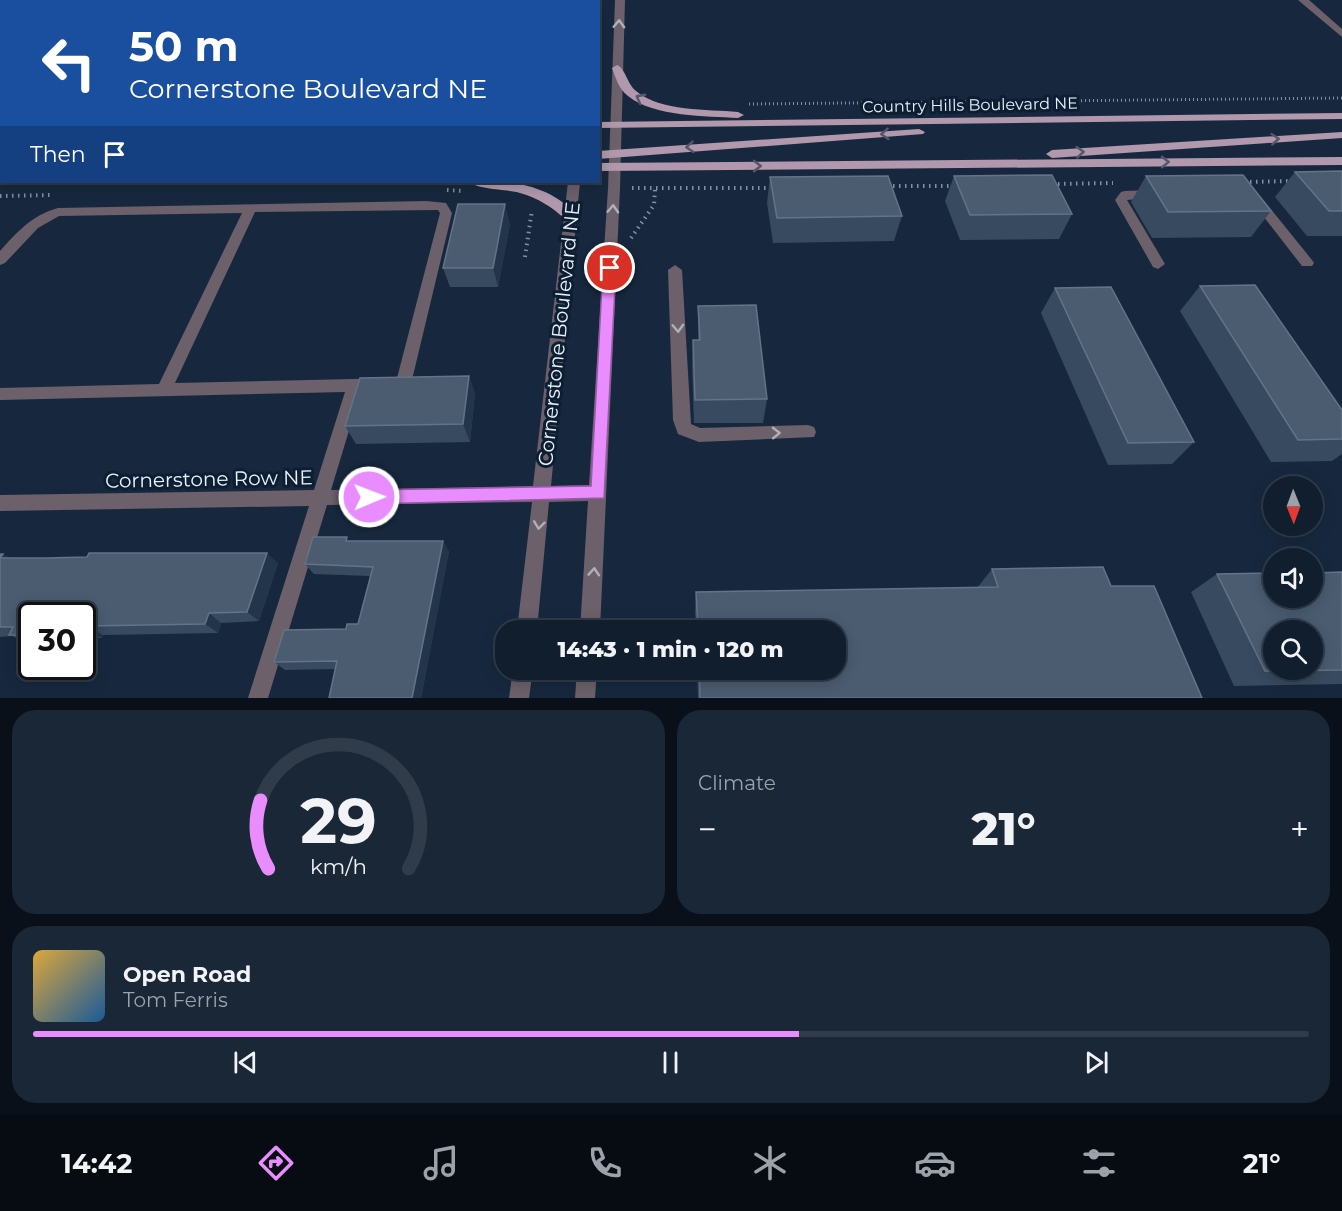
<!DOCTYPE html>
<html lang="en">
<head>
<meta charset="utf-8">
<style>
	:root { --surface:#111e2e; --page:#1a2736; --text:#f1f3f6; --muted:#9ca2aa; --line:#303c4a; --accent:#e98dfe }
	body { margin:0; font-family:Montserrat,sans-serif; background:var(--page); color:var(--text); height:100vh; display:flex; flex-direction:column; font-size:22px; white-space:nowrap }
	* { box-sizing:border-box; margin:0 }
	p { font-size:20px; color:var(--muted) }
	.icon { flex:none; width:33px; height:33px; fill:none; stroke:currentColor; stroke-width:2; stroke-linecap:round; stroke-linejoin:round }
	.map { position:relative; height:698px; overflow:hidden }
	.side { display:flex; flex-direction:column; gap:12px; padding:12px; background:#091019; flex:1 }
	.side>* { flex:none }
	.guide { position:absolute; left:0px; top:0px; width:600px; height:183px; box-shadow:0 3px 15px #0003,0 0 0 2px var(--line); background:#1a4fa0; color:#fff; overflow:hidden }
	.needle { width:39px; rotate:179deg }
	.tools { position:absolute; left:1263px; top:476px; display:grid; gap:12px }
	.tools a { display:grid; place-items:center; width:60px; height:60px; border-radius:50%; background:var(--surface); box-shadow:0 3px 15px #0003,0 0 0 2px var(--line); font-size:30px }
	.speed { position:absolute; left:18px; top:602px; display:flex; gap:12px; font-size:30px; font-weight:700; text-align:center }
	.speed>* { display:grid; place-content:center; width:78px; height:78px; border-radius:50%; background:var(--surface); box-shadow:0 3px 15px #0003,0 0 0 2px var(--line); line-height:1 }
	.speed .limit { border:3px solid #111; border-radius:9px; background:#fff; color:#111 }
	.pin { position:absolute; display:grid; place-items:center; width:51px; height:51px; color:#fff; margin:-26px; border:3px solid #fff; border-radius:50%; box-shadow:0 2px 6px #0007 }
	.me { position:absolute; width:66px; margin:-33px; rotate:89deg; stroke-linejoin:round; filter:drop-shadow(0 0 4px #0008) }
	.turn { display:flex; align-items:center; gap:21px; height:126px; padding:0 30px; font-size:27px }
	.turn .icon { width:78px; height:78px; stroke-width:2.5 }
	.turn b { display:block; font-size:42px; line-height:51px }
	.then { display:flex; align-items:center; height:57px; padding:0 30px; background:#0003; gap:12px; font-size:22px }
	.big { font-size:45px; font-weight:800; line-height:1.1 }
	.side .widget { flex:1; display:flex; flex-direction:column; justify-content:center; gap:9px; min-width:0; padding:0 21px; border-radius:24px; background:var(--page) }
	.side .dial { align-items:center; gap:0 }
	.dial svg { height:156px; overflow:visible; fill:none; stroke:var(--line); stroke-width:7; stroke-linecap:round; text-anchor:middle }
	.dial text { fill:var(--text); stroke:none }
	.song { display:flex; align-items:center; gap:18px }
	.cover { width:72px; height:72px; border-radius:9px; background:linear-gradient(135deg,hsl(40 70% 55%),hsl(210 70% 35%)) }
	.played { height:6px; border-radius:3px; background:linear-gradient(90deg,var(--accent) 60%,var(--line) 60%) }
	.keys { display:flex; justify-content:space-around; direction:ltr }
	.heat { display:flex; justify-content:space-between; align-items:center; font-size:33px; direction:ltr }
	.side .tiles { flex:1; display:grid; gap:12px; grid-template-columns:1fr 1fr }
	.widget:last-child { grid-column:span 2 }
	.trip { position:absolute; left:495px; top:620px; width:351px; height:60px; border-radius:24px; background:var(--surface); box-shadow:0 3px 15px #0003,0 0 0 2px var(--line); font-weight:800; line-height:60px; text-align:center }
	.menu { display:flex; height:96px; justify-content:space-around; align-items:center; background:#070c12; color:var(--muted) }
	.menu .icon { width:42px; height:42px }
	.menu .current { color:var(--accent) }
	.menu b { font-size:27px; color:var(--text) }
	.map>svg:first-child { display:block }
</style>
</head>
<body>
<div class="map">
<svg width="1342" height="698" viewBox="0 0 1342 698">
	<rect width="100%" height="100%" fill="#17283e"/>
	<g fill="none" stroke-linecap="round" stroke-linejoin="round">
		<polyline stroke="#8390a0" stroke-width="3" stroke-dasharray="1 3" stroke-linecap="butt" points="749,104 1342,98"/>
		<g stroke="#8390a0" stroke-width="4" stroke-dasharray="1.5 4.5" stroke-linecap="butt">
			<polyline points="1244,182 1293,181"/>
			<polyline points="1052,184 1113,183"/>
			<polyline points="887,186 954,186"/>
			<polyline points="632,188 771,188"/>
			<polyline points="447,190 463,191"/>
			<polyline points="0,196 52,195"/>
			<polyline points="631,238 654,205 655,189"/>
			<polyline points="525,257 532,210"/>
		</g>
		<g fill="#6c606a" fill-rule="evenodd">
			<polygon points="74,0 84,0 74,2"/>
			<polygon points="192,0 202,0 191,2"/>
			<polygon points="485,0 595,0 596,1 484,2"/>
			<path d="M615,0H625L620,188L600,630H580L588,501L549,502L537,630H517L532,502L327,505L268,698H248L309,506L0,511V495L314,490L345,392L0,400V388L159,384L242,213L59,216L38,228L5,263L0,265V251C17,232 32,215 58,208L426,201L446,203L452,213L411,384L409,388L403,390L361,391L331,490L533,486L568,182H580L551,486L589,485L608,188ZM438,210L440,213L397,378L175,383L255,212Z"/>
			<polygon points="1298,0 1309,0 1342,29 1342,37"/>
			<polygon points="1154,190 1158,191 1158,197 1127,200 1165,264 1158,269 1153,267 1115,200 1121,192 1125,191"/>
			<polygon points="1257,196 1261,197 1312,260 1314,263 1312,266 1302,266 1253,203 1253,197"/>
			<polygon points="675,265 682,270 691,424 700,428 808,425 814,427 816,432 814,437 699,442 678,434 673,420 668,270"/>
			<polygon points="513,669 533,669 529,698 509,698"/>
			<polygon points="577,669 597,669 595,698 575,698"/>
		</g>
		<g fill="#b198ac" fill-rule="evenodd">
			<path d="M617,65C626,69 627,84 636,91C661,112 707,109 738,112L744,115L738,118C707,116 654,117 628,96C619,89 616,79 612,68Z"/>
			<polygon points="1342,113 1342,119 598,128 598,122"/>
			<rect x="0" y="128" width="2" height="6"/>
			<polygon points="919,129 925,132 923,134 598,159 598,151"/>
			<polygon points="1342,132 1342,138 1052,158 1046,154 1052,150"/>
			<rect x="0" y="142" width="2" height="8"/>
			<polygon points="1342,157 1342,165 598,171 598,163"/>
			<rect x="0" y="163" width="2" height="8"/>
			<path d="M470,182C505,178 554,185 576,216L570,220L565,219C552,207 538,198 520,193C508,189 478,190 470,182Z"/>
		</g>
	</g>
	<g fill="#384a60">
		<polygon points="1342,171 1342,236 1307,236 1275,197 1295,172"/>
		<polygon points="954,176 1072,214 1059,239 960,240 945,201"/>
		<polygon points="1146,176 1271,211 1251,237 1152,238 1131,202"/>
		<polygon points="770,177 902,216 894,241 773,243 767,203"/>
		<polygon points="510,224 498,287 450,287 443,268"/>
		<polygon points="1200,286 1342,410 1342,454 1332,461 1271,462 1180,311"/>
		<polygon points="1055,288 1194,442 1172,464 1108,465 1041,313"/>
		<polygon points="698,306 767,399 763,423 694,423 692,365 693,340 698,340"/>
		<polygon points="469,376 475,394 470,442 356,444 345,426"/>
		<polygon points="350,541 449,551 421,698 329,698 335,669 285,670 274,662 358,624 370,576 314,574 305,564"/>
		<polygon points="0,554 10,558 278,563 259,621 221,623 218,633 103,635 102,638 82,639 82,615 32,615 32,644 28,644 12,636 0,637"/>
		<polygon points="992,569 1111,586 1202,698 698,698 697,669 836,669 836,630 696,630 695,611 696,592 977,588"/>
		<polygon points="1342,572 1342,684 1234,686 1191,592 1217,574"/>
	</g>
	<g fill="#23354b">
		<polygon points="505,204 510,224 498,287 493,268"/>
		<polygon points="469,376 475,394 470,442 463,424"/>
		<polygon points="443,541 449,551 421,698 412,698"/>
		<polygon points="267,553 278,563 259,621 247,612"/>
		<polygon points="3,554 20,564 0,558"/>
		<polygon points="209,613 221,623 218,633 205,624"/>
		<polygon points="87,626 103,635 102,638 85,629"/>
	</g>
	<g fill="#4b5c71" stroke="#647387" stroke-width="1.5" fill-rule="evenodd">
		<polygon points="234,0 544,0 543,2 233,2"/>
		<polygon points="1342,171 1342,211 1329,211 1295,172"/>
		<polygon points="1052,175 1072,214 970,215 954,176"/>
		<polygon points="1243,175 1271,211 1168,212 1146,176"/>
		<polygon points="888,176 902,216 777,218 770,177"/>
		<polygon points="458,204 505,204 493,268 443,268"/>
		<polygon points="1255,285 1342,410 1342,439 1298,440 1200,286"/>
		<polygon points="1111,287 1194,442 1128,443 1055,288"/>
		<polygon points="756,305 767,399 695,400 693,340 700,340 698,306"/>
		<polygon points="469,376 463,424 345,426 360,378"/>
		<polygon points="313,537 347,537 346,541 443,541 412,698 329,698 337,661 274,662 284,630 346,629 347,624 358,624 373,567 305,564"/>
		<polygon points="89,553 267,553 247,612 209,613 205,624 87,626 85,629 82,629 82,615 32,615 32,635 9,635 13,627 0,627 0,554 3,554 0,558 46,558 87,557"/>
		<polygon points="1103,567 1111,586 1154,586 1202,698 700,698 699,669 836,669 836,630 698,630 696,592 998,587 992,569"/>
		<path d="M1342,572V670L1265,671L1217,574L1274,573V597H1312V573ZM1274,630H1312V669H1274Z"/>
	</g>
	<defs><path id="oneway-chevron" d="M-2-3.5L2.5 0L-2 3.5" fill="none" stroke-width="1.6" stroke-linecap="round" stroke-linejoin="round" transform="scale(1.5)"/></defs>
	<g stroke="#b0b0bb">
		<use href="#oneway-chevron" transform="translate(619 24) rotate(-88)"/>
		<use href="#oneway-chevron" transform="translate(613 209) rotate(-87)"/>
		<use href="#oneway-chevron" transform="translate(678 328) rotate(88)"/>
		<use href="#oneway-chevron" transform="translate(776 433) rotate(-1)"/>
		<use href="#oneway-chevron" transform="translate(539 525) rotate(97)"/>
		<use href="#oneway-chevron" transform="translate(594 572) rotate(-86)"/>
	</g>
	<g stroke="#575569">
		<use href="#oneway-chevron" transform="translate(640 98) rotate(-152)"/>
		<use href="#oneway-chevron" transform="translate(885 134) rotate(176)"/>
		<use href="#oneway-chevron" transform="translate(1275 139) rotate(-4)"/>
		<use href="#oneway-chevron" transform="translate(690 147) rotate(176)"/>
		<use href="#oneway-chevron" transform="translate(1080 152) rotate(-4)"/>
		<use href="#oneway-chevron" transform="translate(1165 162) rotate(-1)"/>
		<use href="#oneway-chevron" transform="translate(757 166)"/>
	</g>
	<polygon fill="#e98dfe" stroke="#975ca5" stroke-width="1.5" points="610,263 616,268 604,498 369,504 363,502 361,497 363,492 369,490 591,486 603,268"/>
	<g text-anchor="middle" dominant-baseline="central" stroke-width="6" stroke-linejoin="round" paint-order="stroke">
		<g font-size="16" fill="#e8f2fd" stroke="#0d1e33">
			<text transform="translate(970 105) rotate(-1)">Country Hills Boulevard NE</text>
		</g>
		<g font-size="20" fill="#e8f2fd" stroke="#0d1e33">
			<text transform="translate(559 334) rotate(-84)">Cornerstone Boulevard NE</text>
			<text transform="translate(209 479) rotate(-1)">Cornerstone Row NE</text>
		</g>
	</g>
</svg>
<div class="tools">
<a><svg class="needle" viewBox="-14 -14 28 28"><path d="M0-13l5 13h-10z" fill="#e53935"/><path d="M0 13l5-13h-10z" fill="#9ca2aa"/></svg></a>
<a><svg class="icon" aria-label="sound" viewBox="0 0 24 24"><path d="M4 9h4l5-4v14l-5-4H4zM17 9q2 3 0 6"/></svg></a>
<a><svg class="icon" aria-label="search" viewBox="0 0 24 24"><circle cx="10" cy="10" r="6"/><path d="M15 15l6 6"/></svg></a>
</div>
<div class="speed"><div class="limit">30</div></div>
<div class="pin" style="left:610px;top:268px;background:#d93025"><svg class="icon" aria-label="arrive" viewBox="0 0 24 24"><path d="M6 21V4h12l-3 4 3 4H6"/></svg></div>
<svg class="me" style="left:369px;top:497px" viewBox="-20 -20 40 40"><circle r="17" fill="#e98dfe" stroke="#fff" stroke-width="3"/><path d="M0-11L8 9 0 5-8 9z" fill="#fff"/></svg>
<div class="trip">14:43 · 1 min · 120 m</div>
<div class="guide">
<div class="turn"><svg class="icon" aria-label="left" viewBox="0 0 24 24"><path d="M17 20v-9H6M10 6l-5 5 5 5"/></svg><div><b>50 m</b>Cornerstone Boulevard NE</div></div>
<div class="then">Then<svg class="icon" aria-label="arrive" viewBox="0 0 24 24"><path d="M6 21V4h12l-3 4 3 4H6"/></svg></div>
</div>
</div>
<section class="side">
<div class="tiles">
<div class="widget dial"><svg viewBox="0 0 100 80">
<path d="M14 69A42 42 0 1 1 86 69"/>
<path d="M14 69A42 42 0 0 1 10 34" stroke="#e98dfe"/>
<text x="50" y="56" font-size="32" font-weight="700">29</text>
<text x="50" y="72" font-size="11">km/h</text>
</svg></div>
<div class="widget"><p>Climate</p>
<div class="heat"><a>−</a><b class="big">21°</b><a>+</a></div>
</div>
<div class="widget">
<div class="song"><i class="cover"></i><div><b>Open Road</b><p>Tom Ferris</p></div></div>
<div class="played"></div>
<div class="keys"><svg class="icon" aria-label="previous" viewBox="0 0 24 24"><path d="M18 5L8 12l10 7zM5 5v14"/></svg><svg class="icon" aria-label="pause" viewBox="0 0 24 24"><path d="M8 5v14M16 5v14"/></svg><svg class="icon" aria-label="next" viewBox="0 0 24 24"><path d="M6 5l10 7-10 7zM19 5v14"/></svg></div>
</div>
</div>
</section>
<nav class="menu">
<b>14:42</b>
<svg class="icon current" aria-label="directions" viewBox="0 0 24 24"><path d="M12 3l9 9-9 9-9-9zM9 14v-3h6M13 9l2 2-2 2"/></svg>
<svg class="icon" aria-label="music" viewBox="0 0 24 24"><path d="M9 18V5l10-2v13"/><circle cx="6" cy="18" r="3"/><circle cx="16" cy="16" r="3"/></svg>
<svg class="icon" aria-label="phone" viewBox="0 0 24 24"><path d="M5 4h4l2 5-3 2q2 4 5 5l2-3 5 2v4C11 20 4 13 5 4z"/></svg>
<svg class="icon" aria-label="climate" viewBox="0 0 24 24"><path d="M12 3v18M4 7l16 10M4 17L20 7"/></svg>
<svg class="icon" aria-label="car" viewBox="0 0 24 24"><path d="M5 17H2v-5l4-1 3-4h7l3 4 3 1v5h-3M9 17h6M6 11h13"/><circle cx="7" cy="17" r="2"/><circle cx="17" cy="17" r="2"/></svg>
<svg class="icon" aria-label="filters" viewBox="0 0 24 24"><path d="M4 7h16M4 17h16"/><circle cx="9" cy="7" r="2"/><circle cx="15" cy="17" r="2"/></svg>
<b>21°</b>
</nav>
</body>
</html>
